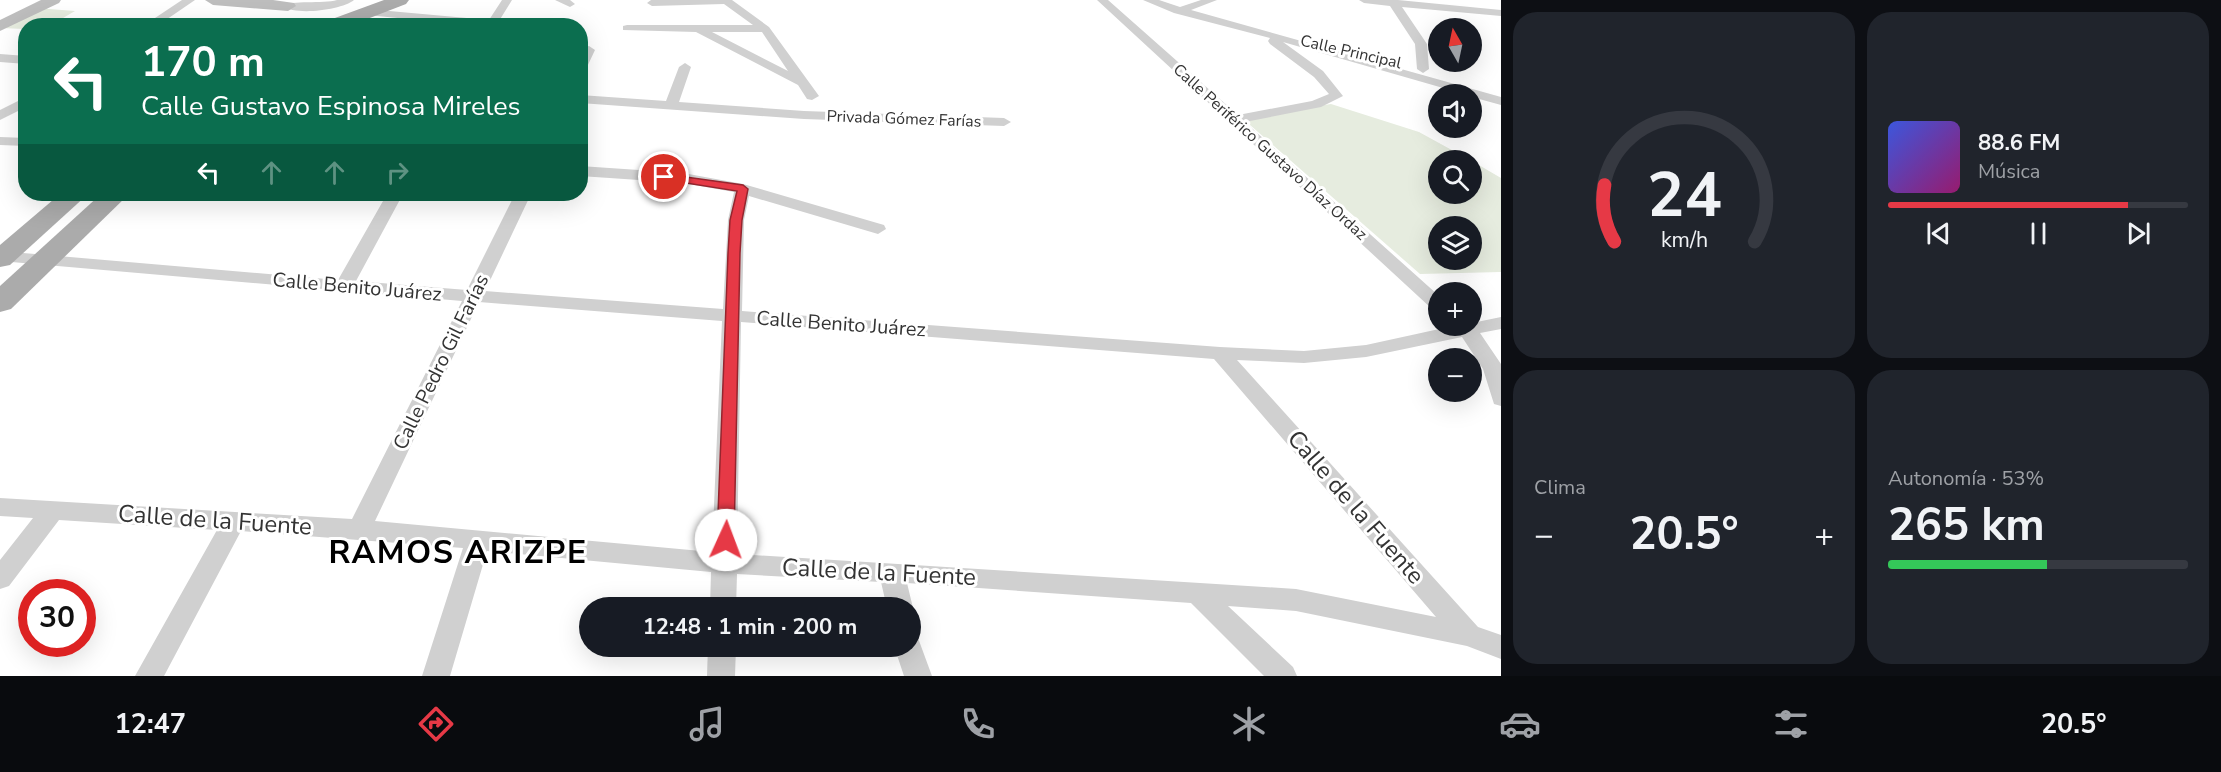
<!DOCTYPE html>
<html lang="es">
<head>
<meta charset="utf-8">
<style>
	:root { --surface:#171b24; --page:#20242c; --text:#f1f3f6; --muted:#9ea1a6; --line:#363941; --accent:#e63946 }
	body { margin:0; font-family:"Nunito Sans",sans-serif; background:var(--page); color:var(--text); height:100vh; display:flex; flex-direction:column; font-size:22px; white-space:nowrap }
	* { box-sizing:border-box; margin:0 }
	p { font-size:20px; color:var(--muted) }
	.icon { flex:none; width:33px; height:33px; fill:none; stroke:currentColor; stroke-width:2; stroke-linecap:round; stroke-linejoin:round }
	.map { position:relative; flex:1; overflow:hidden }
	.sheet { display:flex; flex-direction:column; gap:12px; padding:12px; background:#0d0f14; width:720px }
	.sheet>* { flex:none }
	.banner { position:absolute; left:18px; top:18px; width:570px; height:183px; border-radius:24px; box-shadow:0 6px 24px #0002; background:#0b6e4f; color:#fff; overflow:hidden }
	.needle { width:39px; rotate:351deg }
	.buttons { position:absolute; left:1428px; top:18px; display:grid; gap:12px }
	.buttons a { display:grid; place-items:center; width:54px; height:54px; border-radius:50%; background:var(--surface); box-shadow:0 6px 24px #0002; font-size:30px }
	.speed { position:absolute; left:18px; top:579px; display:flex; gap:12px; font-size:30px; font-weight:700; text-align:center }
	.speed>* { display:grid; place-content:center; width:78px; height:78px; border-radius:50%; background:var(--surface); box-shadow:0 6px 24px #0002; line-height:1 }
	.speed .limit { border:9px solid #d22; background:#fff; color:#111 }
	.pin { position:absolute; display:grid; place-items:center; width:51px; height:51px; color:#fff; margin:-26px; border:3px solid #fff; border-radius:50%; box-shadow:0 2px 6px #0007 }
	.me { position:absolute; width:66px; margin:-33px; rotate:2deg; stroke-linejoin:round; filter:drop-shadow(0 0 4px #0008) }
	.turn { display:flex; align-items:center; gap:21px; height:126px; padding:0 24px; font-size:27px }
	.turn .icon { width:78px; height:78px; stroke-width:2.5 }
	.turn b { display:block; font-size:42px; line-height:51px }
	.lanes { display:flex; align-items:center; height:57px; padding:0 24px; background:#0003; justify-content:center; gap:30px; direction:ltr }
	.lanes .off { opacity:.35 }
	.big { font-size:45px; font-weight:700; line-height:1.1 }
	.sheet .tile { flex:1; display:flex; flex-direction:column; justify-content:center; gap:9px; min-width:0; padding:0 21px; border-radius:24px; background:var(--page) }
	.sheet .dial { align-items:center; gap:0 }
	.dial svg { height:156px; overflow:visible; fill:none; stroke:var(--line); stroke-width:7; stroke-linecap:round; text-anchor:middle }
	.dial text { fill:var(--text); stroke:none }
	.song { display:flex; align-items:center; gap:18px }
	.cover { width:72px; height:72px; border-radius:9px; background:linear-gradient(135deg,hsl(230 70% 55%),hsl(320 70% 35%)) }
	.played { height:6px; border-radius:3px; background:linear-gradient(90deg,var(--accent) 80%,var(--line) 80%) }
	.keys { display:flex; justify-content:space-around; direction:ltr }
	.heat { display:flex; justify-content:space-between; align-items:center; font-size:33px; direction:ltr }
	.charge { height:9px; border-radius:4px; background:linear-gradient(90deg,#34c759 53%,var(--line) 0) }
	.sheet .tiles { flex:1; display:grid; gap:12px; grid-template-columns:repeat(2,1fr) }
	.trip { position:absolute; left:579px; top:597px; width:342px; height:60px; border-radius:30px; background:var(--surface); box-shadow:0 6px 24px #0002; font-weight:700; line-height:60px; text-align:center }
	.menu { display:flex; height:96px; justify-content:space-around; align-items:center; background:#090b0e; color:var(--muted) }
	.menu .icon { width:42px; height:42px }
	.menu .current { color:var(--accent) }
	.menu b { font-size:27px; color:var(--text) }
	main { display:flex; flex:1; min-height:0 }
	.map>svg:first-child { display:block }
</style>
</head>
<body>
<main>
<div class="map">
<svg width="1501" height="676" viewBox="0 0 1501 676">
	<rect width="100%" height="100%" fill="#fff"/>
	<g fill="#e6ecdf" fill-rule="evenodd">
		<polygon points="36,8 75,11 51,25 26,26 25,29 0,28"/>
		<path d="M1331,104L1419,132L1470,160H1438V194H1472V161L1501,178V272L1420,274L1242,118ZM1438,226H1472V260H1438Z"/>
	</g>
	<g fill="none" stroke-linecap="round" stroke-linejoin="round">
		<g fill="#d0d0d0" fill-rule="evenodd">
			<polygon points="182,0 195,0 157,26 143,26"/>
			<path d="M337,0H354C342,10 295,16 283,6C291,0 323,4 337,0Z"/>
			<polygon points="502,0 512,0 499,21 522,23 527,26 479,26 367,15 361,12 367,9 489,20"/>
			<polygon points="555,0 570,0 575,4 570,7"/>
			<path d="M651,0H732L769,27L819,96L812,100L807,99L798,85L696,32L623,30V26L627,25H753L724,4L652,6L647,3ZM712,32H762L788,71Z"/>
			<polygon points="1097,0 1108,0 1238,115 1312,101 1329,94 1314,77 1270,44 1268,41 1270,38 1174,13 1143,0 1159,0 1180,7 1201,0 1217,0 1191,10 1501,97 1501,105 1472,97 1472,94 1464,94 1283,42 1323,71 1343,96 1321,107 1245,122 1438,295 1438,309 1431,308"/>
			<polygon points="1359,0 1398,0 1501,10 1501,16 1402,7 1427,44 1429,69 1423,73 1417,69 1415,44 1390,6 1364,3"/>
			<polygon points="65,19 98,26 61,24 61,20"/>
			<polygon points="589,46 595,50 586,69 580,73 580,55 585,47"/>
			<polygon points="0,54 26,56 26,64 0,62"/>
			<polygon points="685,63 691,67 679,102 804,111 1004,118 1011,122 1004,126 804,119 580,103 580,95 666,101 679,67"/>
			<polygon points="26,97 26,107 0,120 0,110"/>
			<polygon points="0,137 26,138 26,146 0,145"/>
			<path d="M580,166L683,173L743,184L884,225L886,229L878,234L749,196L744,220L742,311L1220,347L1304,351L1366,345L1453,326H1472V323L1501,317V329L1480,333L1501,364V406L1494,404L1483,369L1462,337L1366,357L1304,363L1237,360L1478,627L1501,635V659L1467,646L1296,611L1228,606L1293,667L1297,676H1264L1191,603L907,583L913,608L910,614V608H887L881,582L737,574L736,608H710L711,572L487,551L450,676H422L463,548L241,531L164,676H135L217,530L59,520L9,586L0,589V560L33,518L0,516V498L352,519L462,301L0,261V251L338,280L387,194H403L356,281L467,290L515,194H531L485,291L723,309L728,220L734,192L683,183L580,176ZM479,302L722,321L712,552L375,521ZM741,322L1214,359L1436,617L1296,589L737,554Z"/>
			<polygon points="910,635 918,638 932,676 904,676 894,646 910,646"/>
			<polygon points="708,646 736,646 735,676 707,676"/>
		</g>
		<g fill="#bdbdbd" fill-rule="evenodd">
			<polygon points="41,0 61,0 59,3 0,31 0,20"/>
			<polygon points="205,0 273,0 294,3 296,6 288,11 213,5"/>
		</g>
		<g fill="#ababab" fill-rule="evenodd">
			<polygon points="384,0 409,0 406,4 349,26 322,26 324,22"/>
			<polygon points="60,194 88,194 10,265 0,267 0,245"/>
			<polygon points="101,194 129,194 11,309 0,312 0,286"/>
		</g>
	</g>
	<polygon fill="#e63946" stroke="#96252e" stroke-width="1.5" points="664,174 743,185 748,189 742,220 740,253 734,540 732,545 726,547 720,545 717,540 728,253 730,220 737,191 661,179 659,177"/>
	<g text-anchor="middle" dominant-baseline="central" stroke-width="6" stroke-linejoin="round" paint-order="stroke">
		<g font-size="16" fill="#333" stroke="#fff">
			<text transform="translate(1351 52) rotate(13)">Calle Principal</text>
			<text transform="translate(904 119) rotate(2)">Privada Gómez Farías</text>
			<text transform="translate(1270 152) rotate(42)">Calle Periférico Gustavo Díaz Ordaz</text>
		</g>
		<g font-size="20" fill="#333" stroke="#fff">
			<text transform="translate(357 287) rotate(5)">Calle Benito Juárez</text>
			<text transform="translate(841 324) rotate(4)">Calle Benito Juárez</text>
			<text transform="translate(441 362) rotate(-64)">Calle Pedro Gil Farías</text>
		</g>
		<g font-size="24" fill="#333" stroke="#fff">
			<text transform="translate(1356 507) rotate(49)">Calle de la Fuente</text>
			<text transform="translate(215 520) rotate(4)">Calle de la Fuente</text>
			<text transform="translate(879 572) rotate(3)">Calle de la Fuente</text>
		</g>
		<g font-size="32" font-weight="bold" letter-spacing="1.5" fill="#000" stroke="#fff">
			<text x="458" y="552">RAMOS ARIZPE</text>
		</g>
	</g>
</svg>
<div class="buttons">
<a><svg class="needle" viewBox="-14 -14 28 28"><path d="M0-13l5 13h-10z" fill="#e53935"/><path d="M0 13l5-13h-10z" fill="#9ea1a6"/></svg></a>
<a><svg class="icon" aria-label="sound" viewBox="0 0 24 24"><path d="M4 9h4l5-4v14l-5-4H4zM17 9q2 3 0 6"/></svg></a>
<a><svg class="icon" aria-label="search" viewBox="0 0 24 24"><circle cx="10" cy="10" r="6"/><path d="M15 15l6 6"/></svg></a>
<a><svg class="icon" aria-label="layers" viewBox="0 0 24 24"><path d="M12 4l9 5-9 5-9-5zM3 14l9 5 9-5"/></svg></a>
<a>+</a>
<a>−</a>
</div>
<div class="speed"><div class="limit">30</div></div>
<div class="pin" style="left:664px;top:177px;background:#d93025"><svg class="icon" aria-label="arrive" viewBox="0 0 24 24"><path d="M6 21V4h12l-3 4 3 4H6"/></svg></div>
<svg class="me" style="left:726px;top:540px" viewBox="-20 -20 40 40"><circle r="19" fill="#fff"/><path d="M0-13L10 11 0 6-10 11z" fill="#e63946"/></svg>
<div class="trip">12:48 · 1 min · 200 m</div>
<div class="banner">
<div class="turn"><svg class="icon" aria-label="left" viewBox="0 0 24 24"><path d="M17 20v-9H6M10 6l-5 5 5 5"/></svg><div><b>170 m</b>Calle Gustavo Espinosa Mireles</div></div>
<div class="lanes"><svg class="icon" aria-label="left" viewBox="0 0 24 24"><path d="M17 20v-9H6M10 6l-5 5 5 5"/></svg><svg class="icon off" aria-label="ahead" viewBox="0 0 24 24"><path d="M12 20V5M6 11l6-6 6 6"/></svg><svg class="icon off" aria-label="ahead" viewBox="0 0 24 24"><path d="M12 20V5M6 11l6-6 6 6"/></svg><svg class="icon off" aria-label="right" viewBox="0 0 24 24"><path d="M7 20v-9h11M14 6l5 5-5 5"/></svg></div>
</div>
</div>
<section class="sheet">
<div class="tiles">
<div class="tile dial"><svg viewBox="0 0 100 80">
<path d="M14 69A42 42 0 1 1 86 69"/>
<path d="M14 69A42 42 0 0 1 9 40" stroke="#e63946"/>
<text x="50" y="56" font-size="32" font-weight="700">24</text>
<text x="50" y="72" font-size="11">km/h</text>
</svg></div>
<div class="tile">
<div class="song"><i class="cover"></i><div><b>88.6 FM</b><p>Música</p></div></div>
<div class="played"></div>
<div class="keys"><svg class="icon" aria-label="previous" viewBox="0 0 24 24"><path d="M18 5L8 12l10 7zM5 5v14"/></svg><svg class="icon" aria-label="pause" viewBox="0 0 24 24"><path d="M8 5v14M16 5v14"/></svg><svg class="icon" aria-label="next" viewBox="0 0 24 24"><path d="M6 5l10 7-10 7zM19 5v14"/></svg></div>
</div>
<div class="tile"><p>Clima</p>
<div class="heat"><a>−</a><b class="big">20.5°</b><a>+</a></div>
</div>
<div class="tile"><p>Autonomía · 53%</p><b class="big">265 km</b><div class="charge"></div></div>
</div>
</section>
</main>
<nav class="menu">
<b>12:47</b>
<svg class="icon current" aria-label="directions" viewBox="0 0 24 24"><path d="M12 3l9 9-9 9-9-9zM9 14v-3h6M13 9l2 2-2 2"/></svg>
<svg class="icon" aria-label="music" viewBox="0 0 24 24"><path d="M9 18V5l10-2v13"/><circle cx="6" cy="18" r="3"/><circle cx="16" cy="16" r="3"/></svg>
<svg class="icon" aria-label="phone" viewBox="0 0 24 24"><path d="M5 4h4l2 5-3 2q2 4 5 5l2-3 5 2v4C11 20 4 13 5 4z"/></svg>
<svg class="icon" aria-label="climate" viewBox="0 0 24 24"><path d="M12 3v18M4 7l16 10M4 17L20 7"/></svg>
<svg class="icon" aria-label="car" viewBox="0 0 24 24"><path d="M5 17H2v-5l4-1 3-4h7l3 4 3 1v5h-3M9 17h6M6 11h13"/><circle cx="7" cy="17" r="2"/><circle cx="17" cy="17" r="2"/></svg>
<svg class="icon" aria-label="filters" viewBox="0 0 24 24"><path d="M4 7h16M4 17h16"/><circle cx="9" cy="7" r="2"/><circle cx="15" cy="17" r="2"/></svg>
<b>20.5°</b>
</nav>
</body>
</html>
